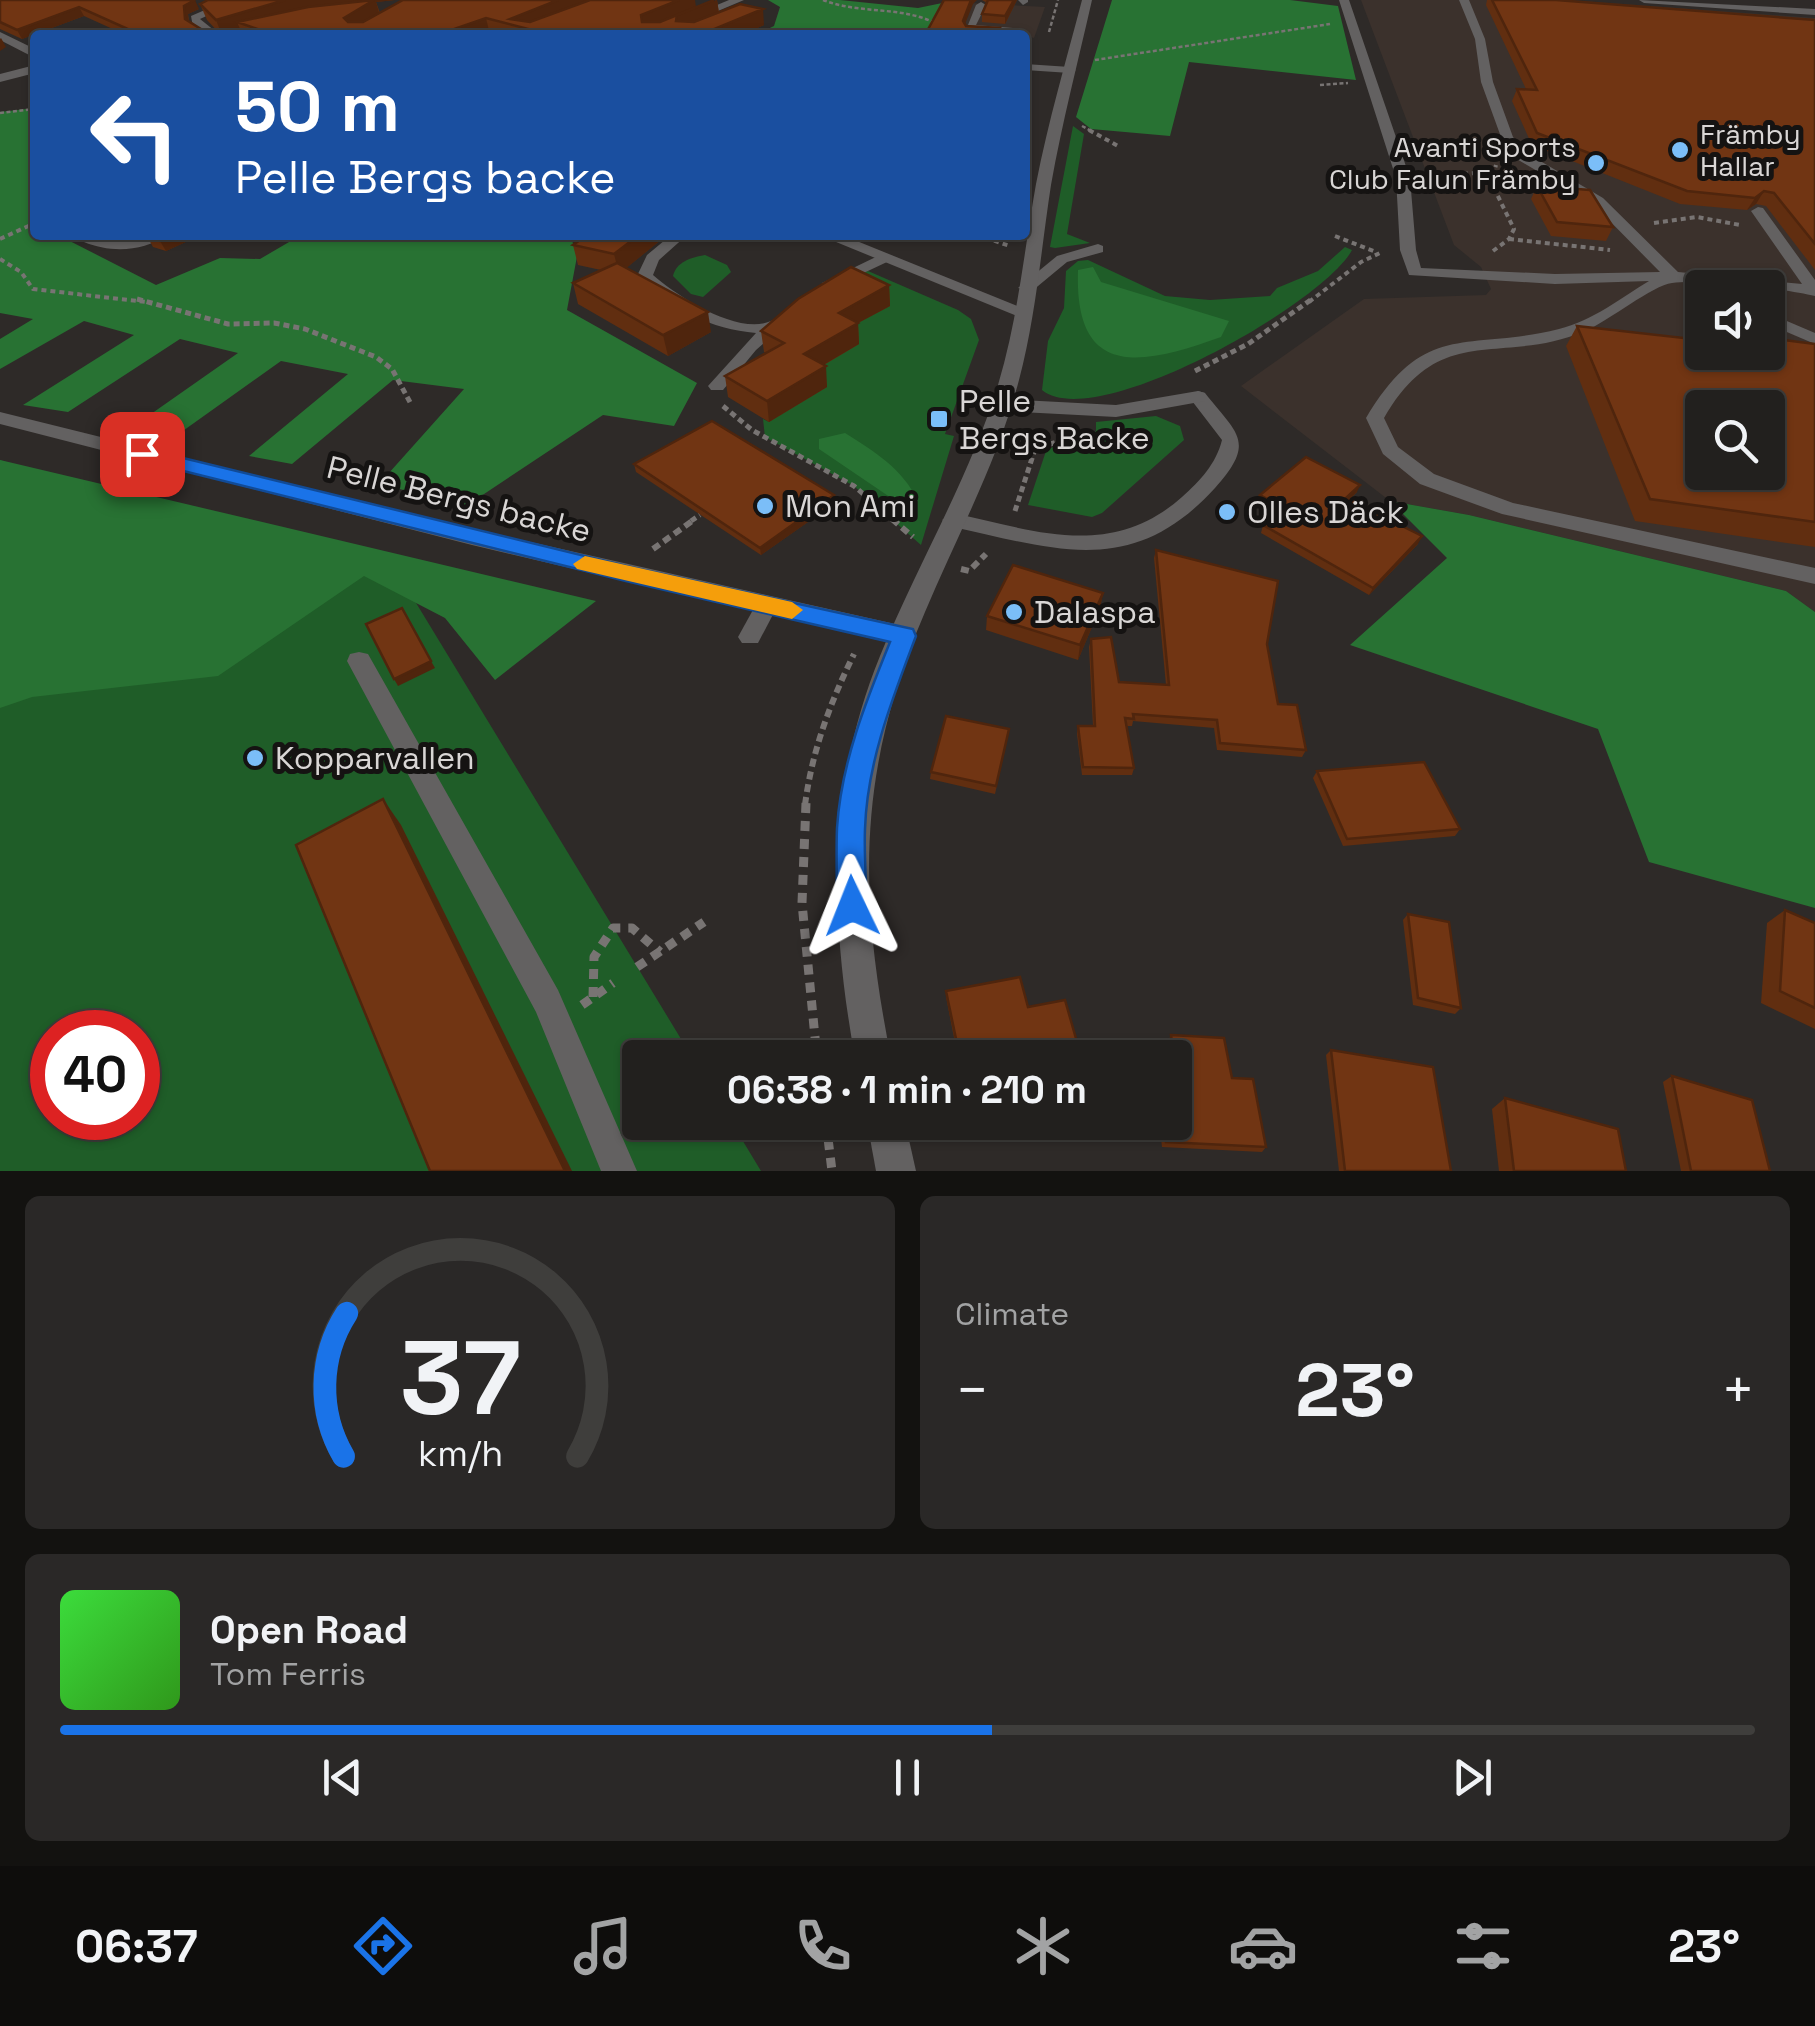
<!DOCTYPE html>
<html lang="en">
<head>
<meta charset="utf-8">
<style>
	:root { --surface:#22201e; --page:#2a2827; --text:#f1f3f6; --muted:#a2a3a4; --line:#3f3e3c; --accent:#1a73e8 }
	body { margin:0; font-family:"Space Grotesk",sans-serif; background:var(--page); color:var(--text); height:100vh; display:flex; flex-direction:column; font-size:38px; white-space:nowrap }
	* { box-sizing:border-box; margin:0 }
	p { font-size:32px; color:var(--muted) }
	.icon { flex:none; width:55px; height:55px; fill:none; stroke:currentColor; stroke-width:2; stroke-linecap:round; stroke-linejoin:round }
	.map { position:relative; height:1171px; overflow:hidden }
	.drawer { display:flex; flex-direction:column; gap:25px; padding:25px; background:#131210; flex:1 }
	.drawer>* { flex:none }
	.guide { position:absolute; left:30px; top:30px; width:1000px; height:210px; border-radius:10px; box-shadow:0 2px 8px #0004,0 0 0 2px var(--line); background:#1a4fa0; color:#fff; overflow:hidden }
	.fabs { position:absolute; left:1685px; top:270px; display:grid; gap:20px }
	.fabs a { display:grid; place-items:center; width:100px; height:100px; border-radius:10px; background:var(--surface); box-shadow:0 2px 8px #0004,0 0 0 2px var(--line); font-size:50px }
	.speed { position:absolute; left:30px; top:1010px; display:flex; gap:20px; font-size:50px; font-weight:700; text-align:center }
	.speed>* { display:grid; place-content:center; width:130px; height:130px; border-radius:50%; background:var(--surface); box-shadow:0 2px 8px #0004,0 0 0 2px var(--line); line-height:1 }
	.speed .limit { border:15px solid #d22; background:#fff; color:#111 }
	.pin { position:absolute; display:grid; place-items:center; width:85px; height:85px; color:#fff; margin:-42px; border-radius:20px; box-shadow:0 5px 15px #0006 }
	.me { position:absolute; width:110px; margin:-55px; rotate:358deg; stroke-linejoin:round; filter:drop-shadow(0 0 8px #0008) }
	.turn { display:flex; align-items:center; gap:35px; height:210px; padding:0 40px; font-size:45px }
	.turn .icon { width:130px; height:130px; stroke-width:2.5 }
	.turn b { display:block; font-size:70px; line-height:85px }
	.big { font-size:75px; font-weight:700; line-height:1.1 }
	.drawer .widget { flex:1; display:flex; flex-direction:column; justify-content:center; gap:15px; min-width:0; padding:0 35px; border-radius:15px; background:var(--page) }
	.drawer .dial { align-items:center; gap:0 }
	.dial svg { height:260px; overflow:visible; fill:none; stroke:var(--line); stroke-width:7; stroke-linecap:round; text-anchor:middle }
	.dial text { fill:var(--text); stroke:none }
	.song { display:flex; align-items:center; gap:30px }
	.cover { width:120px; height:120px; border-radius:15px; background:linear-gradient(135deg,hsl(120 70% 55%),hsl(110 70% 35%)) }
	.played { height:10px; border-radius:5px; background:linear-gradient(90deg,var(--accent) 55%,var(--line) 55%) }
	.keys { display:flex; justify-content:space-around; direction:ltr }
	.heat { display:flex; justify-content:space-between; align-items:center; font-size:55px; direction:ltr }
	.drawer .tiles { flex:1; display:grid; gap:25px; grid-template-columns:1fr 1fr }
	.widget:last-child { grid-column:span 2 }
	.trip { position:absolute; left:622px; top:1040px; width:570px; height:100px; border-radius:10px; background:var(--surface); box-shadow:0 2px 8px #0004,0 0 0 2px var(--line); font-weight:700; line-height:100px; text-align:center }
	.tabs { display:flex; height:160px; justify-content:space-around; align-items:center; background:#0e0d0c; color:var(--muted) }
	.tabs .icon { width:70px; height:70px }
	.tabs .active { color:var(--accent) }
	.tabs b { font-size:45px; color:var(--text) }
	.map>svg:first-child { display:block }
</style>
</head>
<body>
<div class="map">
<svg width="1815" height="1171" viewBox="0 0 1815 1171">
	<rect width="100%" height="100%" fill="#2e2a28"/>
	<g fill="#3b312c" fill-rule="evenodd">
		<path d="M1361,0H1569L1815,18V612L1786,591L1469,515L1390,501L1241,386L1364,299L1486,295L1491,289L1481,267L1454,245ZM1702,288H1768V352H1702ZM1702,408H1768V472H1702Z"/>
		<polygon points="971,3 1045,7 1034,38 1025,35 929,35"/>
	</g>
	<g fill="#1f5d28" fill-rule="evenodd">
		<polygon points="1073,126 1084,134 1067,234 1090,243 1055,248 1050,247"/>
		<path d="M1345,247L1352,250C1324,303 1095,434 1042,390L1048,341L1064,308L1066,271L1078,261L1088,260L1165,296L1210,300L1270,296L1277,288L1318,271Z"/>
		<path d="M705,255L727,265L731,272L703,297L691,294L673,276C676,262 692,257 705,255Z"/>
		<polygon points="868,271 958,310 971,319 979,340 945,434 954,436 921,545 854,486 765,437 763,419 769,422 806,375 858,344 851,277"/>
		<path d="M1156,416L1180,426L1184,440L1102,513L1092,517L1028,505L1046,451C1062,440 1081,443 1096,431V422Z"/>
		<path d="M0,460L407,588L692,1057L640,1058V1122L732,1123L761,1171H0ZM52,1032H138V1118H52Z"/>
	</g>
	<g fill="#287233">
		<polygon points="768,0 840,0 918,8 947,2 929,35 755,35 774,26 780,7"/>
		<polygon points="1112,0 1290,0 1338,6 1356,80 1189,62 1170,136 1091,129 1076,117"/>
		<polygon points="35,108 35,235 58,235 156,285 220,258 260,259 301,235 568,235 578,251 567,310 697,383 674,426 603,415 463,508 380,483 464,389 393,380 292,464 249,456 348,374 281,361 180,433 131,428 238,353 180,339 68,412 23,405 134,335 84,321 0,369 0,339 33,319 0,313 0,112"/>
		<path d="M1093,267L1101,282L1229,321L1221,337C1143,365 1074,381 1078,270Z"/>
		<path d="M845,433C875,452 902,468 918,501L906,508L819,449V439Z"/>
		<polygon points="0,460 596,601 495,680 445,618 364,576 218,676 32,697 0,708"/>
		<polygon points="1390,501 1469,515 1786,591 1815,612 1815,908 1649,862 1598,729 1350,645 1447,558"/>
	</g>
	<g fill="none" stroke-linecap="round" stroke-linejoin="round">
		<g stroke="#787473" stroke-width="2.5" stroke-dasharray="4 2.5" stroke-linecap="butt">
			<path d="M823,0C861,15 903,5 939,25"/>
			<polyline points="1049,32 1058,0"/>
			<polyline points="1095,60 1330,24"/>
			<polyline points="1320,85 1348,83"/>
			<polyline points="0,113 35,109"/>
			<polyline points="1025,122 1030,107"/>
			<polyline points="1082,126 1093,132"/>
		</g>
		<g stroke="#787473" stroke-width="4" stroke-dasharray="5 4" stroke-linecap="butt">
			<polyline points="1089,130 1120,147"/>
			<polyline points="1427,176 1491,172"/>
			<polyline points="1654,223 1697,217 1740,225"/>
			<polyline points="977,235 1010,246"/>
			<polyline points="1335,236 1376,252"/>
			<polyline points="0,239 35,223"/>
			<polyline points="1509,239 1610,250"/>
			<polyline points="1493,251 1509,239 1514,229 1491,182 1496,165"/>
			<polyline points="0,259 21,272 33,289 146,302"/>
			<polyline points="1309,302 1361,262 1382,252"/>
		</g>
		<g stroke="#787473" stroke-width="5" stroke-dasharray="6 4" stroke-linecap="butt">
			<polyline points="137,299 228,324 274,323 305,329 376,357 392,369 411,404"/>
			<polyline points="1195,371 1248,344 1312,299"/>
			<polyline points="723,406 752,430 854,486 895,521"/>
			<polyline points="1015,511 1035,449 1063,440 1068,434"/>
			<polyline points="691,521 700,515"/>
		</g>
		<g stroke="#787473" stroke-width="6" stroke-dasharray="8 5" stroke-linecap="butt">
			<polyline points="892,519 913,537"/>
			<polyline points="653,549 695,519"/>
			<polyline points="961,569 969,571 986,554"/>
			<path d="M805,805C812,751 830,703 854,654"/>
		</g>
		<g stroke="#787473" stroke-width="9" stroke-dasharray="10 8" stroke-linecap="butt">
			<polyline points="806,803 802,903 817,1058"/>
			<polyline points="637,967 704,922"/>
			<polyline points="593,997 594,957 613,928 632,928 660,952"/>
			<polyline points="582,1005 613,983"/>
			<polyline points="826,1122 832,1171"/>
		</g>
		<g fill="#636161" fill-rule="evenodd">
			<polygon points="228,0 241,0 200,19 220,35 207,35 193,27 191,16"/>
			<polygon points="1018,0 1028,0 1028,2 1023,5"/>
			<path d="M1339,0H1349L1410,178L1416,250L1421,268L1555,274L1660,272L1593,204L1515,158L1501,137L1481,82L1475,39L1459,0H1469L1485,39L1493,82L1513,137L1525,152L1603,198L1678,272L1802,284L1751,211L1758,207L1763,208L1815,280V296C1785,289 1703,279 1672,283C1653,285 1609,321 1585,331C1501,367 1441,319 1384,418L1398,447L1434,474L1513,503L1815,568V584L1502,514L1420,484L1383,454L1366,418C1425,319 1465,352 1559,329C1592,321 1621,298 1649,281L1555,284L1409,275L1400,250L1396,178Z"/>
			<polygon points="981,2 986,5 976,25 1013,28 1017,33 966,30 976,5"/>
			<polygon points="1025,64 1070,67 1076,70 1070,73 1025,70"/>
			<path d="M82,235L115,241L166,235C144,252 110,253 84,242Z"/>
			<path d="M671,235H687L659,260L653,275C677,296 738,336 771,321C776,319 780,315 785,313L793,318L756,350L723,390H711L708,386L756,333C711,329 673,310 639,279L637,276L647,255Z"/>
			<polygon points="1098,244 1103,246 1103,252 1067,262 1032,291 1018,288 1057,256"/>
			<polygon points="882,254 887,256 887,262 836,286 822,283"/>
			<polygon points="1768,313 1815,333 1815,344 1768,324"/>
			<path d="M1198,391L1205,393C1237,434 1257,441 1215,488C1133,578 1058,550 953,527L942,520L953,513C1036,531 1111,560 1182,497C1200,481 1216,464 1222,440L1189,397Z"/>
			<polygon points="767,597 778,605 758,643 742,643 738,637 759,599"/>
			<polygon points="359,652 368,654 558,990 637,1171 601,1171 536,1012 347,661 350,654"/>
		</g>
		<g fill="#636161" fill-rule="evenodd">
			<polygon points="729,0 744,0 661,35 645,35"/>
			<polygon points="1639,0 1815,9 1815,15 1644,3"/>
			<polygon points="0,32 35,49 35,58 0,40"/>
			<polygon points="35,65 35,73 0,82 0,74"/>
			<polygon points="819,235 842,235 1032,312 1023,318 1017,316"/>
			<polygon points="1198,391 1205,393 1205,401 1116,417 1002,411 992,405 1002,399 1116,405"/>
			<polygon points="0,412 472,529 904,626 913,629 917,636 913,643 904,646 472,545 0,424"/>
		</g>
		<g fill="#636161" fill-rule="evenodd">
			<path d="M1082,0H1092C1078,62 1062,123 1051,185C1041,250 1036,316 1019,380C998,461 957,536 925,612C857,771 858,891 891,1058H855C830,919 826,788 880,656C917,565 969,479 998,385C1018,319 1024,251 1036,184C1048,122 1066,61 1082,0Z"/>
			<polygon points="867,1122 905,1122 916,1171 876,1171"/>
		</g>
	</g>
	<g fill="#612e10">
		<polygon points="0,0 199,9 188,14 189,21 201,29 217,35 126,35 84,16 22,39 0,29"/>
		<polygon points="208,0 395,0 376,2 380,13 696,7 717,0 719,12 764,25 741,35 242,35 241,31 229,35 221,35 207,20 200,4"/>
		<polygon points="982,0 1017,0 1005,24 982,22 982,14 987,3"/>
		<polygon points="1487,0 1556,0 1815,20 1815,270 1766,206 1756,204 1747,210 1680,204 1532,145 1512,101 1517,89 1526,89 1486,5"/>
		<polygon points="1537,186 1613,227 1606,241 1551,236 1531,199"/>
		<polygon points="149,235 201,235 166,251 153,247 147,236"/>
		<polygon points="667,235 626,268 711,332 668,356 578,304 573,283 601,270 578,265 573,245"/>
		<polygon points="889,285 890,306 858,323 859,344 824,365 827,387 769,422 728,397 725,376 766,353 764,352 761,331"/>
		<polygon points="1577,326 1702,352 1815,344 1815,547 1635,521 1566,346"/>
		<polygon points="634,464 835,503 761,555 636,472"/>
		<polygon points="1357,492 1349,500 1418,544 1369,595 1261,533 1263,525 1277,514 1257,503 1260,495"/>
		<polygon points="1156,550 1267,644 1278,704 1306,750 1302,757 1217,750 1214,728 1133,721 1132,726 1127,726 1134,768 1132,775 1082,775 1077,734 1078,726 1093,726 1089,647 1091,639 1119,682 1166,685 1154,558"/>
		<polygon points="1103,593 1100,608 1078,660 986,630 987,616"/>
		<polygon points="1008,736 995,794 930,779 931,772"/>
		<polygon points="1317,771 1460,829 1455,836 1343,846 1313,778"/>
		<polygon points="1785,910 1815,923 1815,1029 1761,1003 1767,923"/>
		<polygon points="1408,914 1461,1008 1455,1014 1413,1005 1403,920"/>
		<polygon points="946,991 1028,1007 1077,1042 1076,1048 1043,1054 1044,1058 958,1058 946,997"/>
		<polygon points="1171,1035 1232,1078 1266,1147 1262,1152 1162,1147 1159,1122 1175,1122 1175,1058 1171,1058 1168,1041"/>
		<polygon points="1331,1050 1451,1171 1339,1171 1326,1055"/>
		<polygon points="1672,1076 1770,1171 1681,1171 1663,1082"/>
		<polygon points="1505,1098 1626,1171 1499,1171 1492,1109"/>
	</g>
	<g fill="#4f250d">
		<polygon points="195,0 199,9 188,14 189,28 185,19 184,6"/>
		<polygon points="285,0 395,0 376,2 380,16 350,34 237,22 241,31 229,35 222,35 216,20"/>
		<polygon points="558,0 600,0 529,29 510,19"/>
		<polygon points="670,0 695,0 696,7 717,0 719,15 680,32 644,32 641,15"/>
		<polygon points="971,0 977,0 973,4 963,29 963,21"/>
		<polygon points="1014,0 1017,0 1005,24 1005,16"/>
		<polygon points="79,7 84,16 22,39 17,30"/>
		<polygon points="763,9 764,25 741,35 700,35"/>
		<polygon points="486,18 490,35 437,35"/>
		<polygon points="1,38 6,47 0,51 0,39"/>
		<polygon points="1764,191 1756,204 1747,210 1755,198"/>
		<polygon points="174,235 201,235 166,251 160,241"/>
		<polygon points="639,235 667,235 619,274 614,254"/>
		<polygon points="889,285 890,306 858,323 859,344 806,375 804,354 839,313"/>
		<polygon points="708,312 711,332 668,356 663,335"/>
		<polygon points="826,366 827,387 769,422 767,401"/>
		<polygon points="1360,485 1357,492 1342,506 1346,498"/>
		<polygon points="834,495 835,503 761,555 760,548"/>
		<polygon points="1422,536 1418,544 1369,595 1373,588"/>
		<polygon points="1103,593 1100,608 1078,660 1080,645"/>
		<polygon points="431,661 435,668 398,686 394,679"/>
		<polygon points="383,799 401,825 572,1171 565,1171"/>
	</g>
	<g fill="#713513" stroke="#4f250d" stroke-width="2.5" fill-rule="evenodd">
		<polygon points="0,0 195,0 184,6 185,19 201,29 215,30 204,35 141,35 79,7 17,30 0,22"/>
		<polygon points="208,0 285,0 216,20 200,4"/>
		<polygon points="374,0 344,18 348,22 363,22 403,0 558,0 510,19 530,22 590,0 679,0 641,15 642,22 660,22 714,0 677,15 676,21 694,22 740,4 763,9 700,35 551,35 486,18 437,35 275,35 237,22 308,7"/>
		<polygon points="944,0 971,0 963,21 966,26 1000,28 997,35 925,35"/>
		<polygon points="988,0 1014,0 1005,16 982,14"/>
		<polygon points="1492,0 1556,0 1815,20 1815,244 1774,193 1764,191 1755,198 1687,191 1537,133 1517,89 1537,90"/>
		<polygon points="1537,186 1590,190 1613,227 1557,222"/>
		<polygon points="149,235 174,235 160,241 147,236"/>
		<polygon points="587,235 639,235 614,254 573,245"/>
		<polygon points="617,263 708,312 663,335 573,283"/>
		<polygon points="851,267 889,285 839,313 858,323 804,354 826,366 767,401 725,376 784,343 761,331 798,299"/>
		<path d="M1577,326L1702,340V352H1768V338L1815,344V522L1650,499ZM1702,408H1768V472H1702Z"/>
		<polygon points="712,421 834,495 760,548 634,464"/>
		<polygon points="1306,457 1360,485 1346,498 1422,536 1373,588 1263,525 1283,508 1260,495"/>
		<polygon points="1156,550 1278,581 1267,644 1278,704 1297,705 1306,750 1220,743 1217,720 1133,714 1134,719 1125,718 1134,768 1083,767 1078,726 1095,726 1091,639 1111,637 1119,682 1169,685"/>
		<polygon points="1013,565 1103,593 1080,645 987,616"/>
		<polygon points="402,608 431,661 394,679 366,624"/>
		<polygon points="946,716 1009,729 996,786 931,772"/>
		<polygon points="1424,762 1460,829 1347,839 1317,771"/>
		<polygon points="383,799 565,1171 430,1171 296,845"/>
		<polygon points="1785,910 1815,923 1815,1008 1780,991"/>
		<polygon points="1408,914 1449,922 1461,1008 1418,998"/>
		<polygon points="1020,977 1028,1007 1065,1000 1077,1042 1041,1049 1044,1058 960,1058 946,991"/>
		<polygon points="1171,1035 1224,1038 1232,1078 1253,1079 1266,1147 1166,1142 1163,1122 1175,1122 1175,1077 1177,1077"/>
		<polygon points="1331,1050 1433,1067 1451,1171 1345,1171"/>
		<polygon points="1672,1076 1752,1100 1770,1171 1691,1171"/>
		<polygon points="1505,1098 1618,1129 1626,1171 1514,1171"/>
	</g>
	<path fill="#1a73e8" stroke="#114b97" stroke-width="2.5" d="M142,448L626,566L913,629L916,636C893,697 867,762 865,829C864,854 866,880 867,906L862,916L852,920L841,916L837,906C837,880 836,854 837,828C841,763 866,701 890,642L626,581L135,459V450Z"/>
	<polygon fill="#f59e0b" points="585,556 792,602 803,610 792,619 577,569 573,564"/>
	<g fill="#7bbef8" stroke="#151312" stroke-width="4">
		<circle cx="1680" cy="150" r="10"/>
		<circle cx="1596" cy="163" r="10"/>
		<rect x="929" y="409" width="20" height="20" rx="5"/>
		<circle cx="765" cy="506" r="10"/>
		<circle cx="1227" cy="512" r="10"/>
		<circle cx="1014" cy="612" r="10"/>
		<circle cx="255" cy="758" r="10"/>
	</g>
	<g text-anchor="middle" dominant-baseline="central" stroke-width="10" stroke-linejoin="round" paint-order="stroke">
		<g font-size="28" fill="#d9d6d5" stroke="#151312" text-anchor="start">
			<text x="1700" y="134">Främby<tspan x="1700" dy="32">Hallar</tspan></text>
			<text x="1576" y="147" text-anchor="end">Avanti Sports<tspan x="1576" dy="32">Club Falun Främby</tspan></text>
		</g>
		<g font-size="32" fill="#d9d6d5" stroke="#151312" text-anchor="start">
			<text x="959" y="401">Pelle<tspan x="959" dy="37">Bergs Backe</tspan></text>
			<text x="785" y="506">Mon Ami</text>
			<text x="1247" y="512">Olles Däck</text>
			<text x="1034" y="612">Dalaspa</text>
			<text x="275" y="758">Kopparvallen</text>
		</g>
		<g font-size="32" fill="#d9d6d5" stroke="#151312">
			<text transform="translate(459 499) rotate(14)">Pelle Bergs backe</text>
		</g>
	</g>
</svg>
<div class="fabs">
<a><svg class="icon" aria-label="sound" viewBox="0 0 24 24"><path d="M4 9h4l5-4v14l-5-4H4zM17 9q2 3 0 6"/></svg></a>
<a><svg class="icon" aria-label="search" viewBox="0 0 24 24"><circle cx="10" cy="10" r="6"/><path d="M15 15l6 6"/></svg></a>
</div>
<div class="speed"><div class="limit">40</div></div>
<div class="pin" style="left:142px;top:454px;background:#d93025"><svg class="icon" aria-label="arrive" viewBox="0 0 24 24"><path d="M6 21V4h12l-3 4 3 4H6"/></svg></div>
<svg class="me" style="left:852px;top:906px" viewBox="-20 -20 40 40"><path d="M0-17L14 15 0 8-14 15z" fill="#1a73e8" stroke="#fff" stroke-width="4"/></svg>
<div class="trip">06:38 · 1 min · 210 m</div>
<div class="guide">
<div class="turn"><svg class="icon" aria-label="left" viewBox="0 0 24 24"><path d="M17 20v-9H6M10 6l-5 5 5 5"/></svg><div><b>50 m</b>Pelle Bergs backe</div></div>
</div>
</div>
<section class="drawer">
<div class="tiles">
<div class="widget dial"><svg viewBox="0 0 100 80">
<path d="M14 69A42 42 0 1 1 86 69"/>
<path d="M14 69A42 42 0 0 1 15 25" stroke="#1a73e8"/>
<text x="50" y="56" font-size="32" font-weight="700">37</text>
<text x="50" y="72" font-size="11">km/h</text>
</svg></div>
<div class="widget"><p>Climate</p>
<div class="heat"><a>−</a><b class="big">23°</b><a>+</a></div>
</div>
<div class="widget">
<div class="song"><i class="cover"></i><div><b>Open Road</b><p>Tom Ferris</p></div></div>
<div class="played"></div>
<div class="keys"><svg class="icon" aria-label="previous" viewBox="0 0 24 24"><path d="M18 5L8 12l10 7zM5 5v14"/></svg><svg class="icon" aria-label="pause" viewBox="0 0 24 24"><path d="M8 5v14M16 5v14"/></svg><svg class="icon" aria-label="next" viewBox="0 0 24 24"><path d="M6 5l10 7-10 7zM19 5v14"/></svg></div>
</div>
</div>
</section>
<nav class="tabs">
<b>06:37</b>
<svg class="icon active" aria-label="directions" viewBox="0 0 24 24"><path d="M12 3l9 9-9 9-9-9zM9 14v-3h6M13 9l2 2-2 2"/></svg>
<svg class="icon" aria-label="music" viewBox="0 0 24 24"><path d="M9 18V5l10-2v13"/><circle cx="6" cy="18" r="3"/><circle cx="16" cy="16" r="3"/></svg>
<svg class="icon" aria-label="phone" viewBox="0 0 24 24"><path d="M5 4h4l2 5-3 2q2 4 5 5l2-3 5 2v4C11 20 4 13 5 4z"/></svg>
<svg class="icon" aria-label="climate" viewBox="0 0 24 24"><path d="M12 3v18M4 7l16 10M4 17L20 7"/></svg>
<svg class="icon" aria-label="car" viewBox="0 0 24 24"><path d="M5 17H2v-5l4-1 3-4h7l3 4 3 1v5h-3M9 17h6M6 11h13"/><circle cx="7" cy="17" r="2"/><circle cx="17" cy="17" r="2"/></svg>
<svg class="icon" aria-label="filters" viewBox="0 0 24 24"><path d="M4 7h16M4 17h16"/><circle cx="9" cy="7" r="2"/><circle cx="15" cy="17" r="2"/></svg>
<b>23°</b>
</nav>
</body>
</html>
